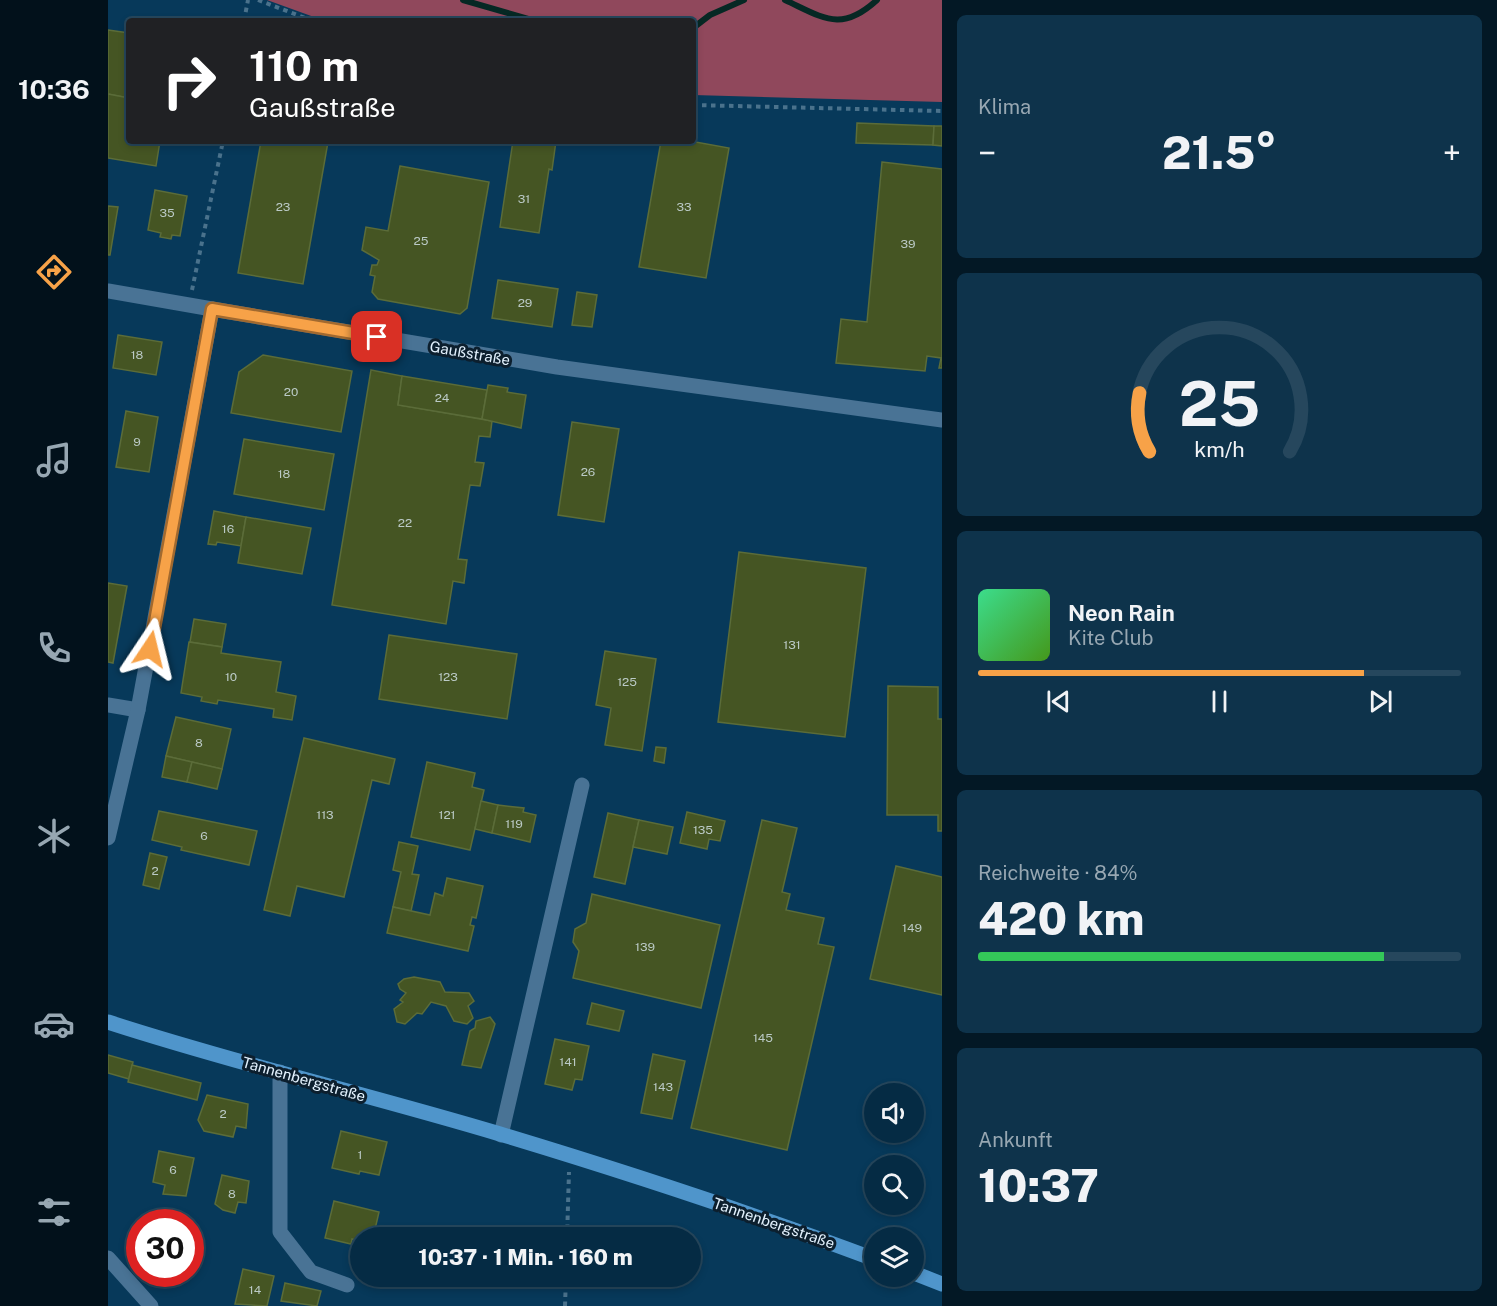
<!DOCTYPE html>
<html lang="de">
<head>
<meta charset="utf-8">
<style>
	:root { --surface:#052b44; --page:#0e334b; --text:#f1f3f6; --muted:#97a7b2; --line:#26475d; --accent:#f7a248 }
	body { margin:0; font-family:"Public Sans",sans-serif; background:var(--page); color:var(--text); height:100vh; display:flex; flex-direction:column; font-size:22px; white-space:nowrap }
	* { box-sizing:border-box; margin:0 }
	p { font-size:20px; color:var(--muted) }
	.icon { flex:none; width:33px; height:33px; fill:none; stroke:currentColor; stroke-width:2; stroke-linecap:round; stroke-linejoin:round }
	.map { position:relative; flex:1; overflow:hidden }
	.details { display:flex; flex-direction:column; gap:15px; padding:15px; background:#031825; width:555px }
	.details>* { flex:none }
	.top-card { position:absolute; left:18px; top:18px; width:570px; height:126px; border-radius:6px; box-shadow:0 3px 9px #0003,0 0 0 2px var(--line); background:#202124; color:#fff; overflow:hidden }
	.fabs { position:absolute; left:756px; top:1083px; display:grid; gap:12px }
	.fabs a { display:grid; place-items:center; width:60px; height:60px; border-radius:50%; background:var(--surface); box-shadow:0 3px 9px #0003,0 0 0 2px var(--line); font-size:30px }
	.speed { position:absolute; left:18px; top:1209px; display:flex; gap:12px; font-size:30px; font-weight:700; text-align:center }
	.speed>* { display:grid; place-content:center; width:78px; height:78px; border-radius:50%; background:var(--surface); box-shadow:0 3px 9px #0003,0 0 0 2px var(--line); line-height:1 }
	.speed .limit { border:9px solid #d22; background:#fff; color:#111 }
	.pin { position:absolute; display:grid; place-items:center; width:51px; height:51px; color:#fff; margin:-26px; border-radius:12px; box-shadow:0 3px 9px #0006 }
	.me { position:absolute; width:66px; margin:-33px; rotate:10deg; stroke-linejoin:round; filter:drop-shadow(0 0 4px #0008) }
	.turn { display:flex; align-items:center; gap:21px; height:126px; padding:0 24px; font-size:27px }
	.turn .icon { width:78px; height:78px; stroke-width:2.5 }
	.turn b { display:block; font-size:42px; line-height:51px }
	.big { font-size:45px; font-weight:800; line-height:1.1 }
	.details .card { flex:1; display:flex; flex-direction:column; justify-content:center; gap:9px; min-width:0; padding:0 21px; border-radius:9px; background:var(--page) }
	.details .dial { align-items:center; gap:0 }
	.dial svg { height:156px; overflow:visible; fill:none; stroke:var(--line); stroke-width:7; stroke-linecap:round; text-anchor:middle }
	.dial text { fill:var(--text); stroke:none }
	.song { display:flex; align-items:center; gap:18px }
	.cover { width:72px; height:72px; border-radius:9px; background:linear-gradient(135deg,hsl(150 70% 55%),hsl(100 70% 35%)) }
	.played { height:6px; border-radius:3px; background:linear-gradient(90deg,var(--accent) 80%,var(--line) 80%) }
	.keys { display:flex; justify-content:space-around; direction:ltr }
	.heat { display:flex; justify-content:space-between; align-items:center; font-size:33px; direction:ltr }
	.charge { height:9px; border-radius:4px; background:linear-gradient(90deg,#34c759 84%,var(--line) 0) }
	.trip { position:absolute; left:242px; top:1227px; width:351px; height:60px; border-radius:30px; background:var(--surface); box-shadow:0 3px 9px #0003,0 0 0 2px var(--line); font-weight:800; line-height:60px; text-align:center }
	main { display:flex; flex:1; min-height:0 }
	.menu { display:flex; flex-direction:column; width:108px; justify-content:space-around; align-items:center; background:#02111b; color:var(--muted) }
	.menu .icon { width:42px; height:42px }
	.menu .selected { color:var(--accent) }
	.menu b { font-size:27px; color:var(--text) }
	.map>svg:first-child { display:block }
</style>
</head>
<body>
<main>
<nav class="menu">
<b>10:36</b>
<svg class="icon selected" aria-label="directions" viewBox="0 0 24 24"><path d="M12 3l9 9-9 9-9-9zM9 14v-3h6M13 9l2 2-2 2"/></svg>
<svg class="icon" aria-label="music" viewBox="0 0 24 24"><path d="M9 18V5l10-2v13"/><circle cx="6" cy="18" r="3"/><circle cx="16" cy="16" r="3"/></svg>
<svg class="icon" aria-label="phone" viewBox="0 0 24 24"><path d="M5 4h4l2 5-3 2q2 4 5 5l2-3 5 2v4C11 20 4 13 5 4z"/></svg>
<svg class="icon" aria-label="climate" viewBox="0 0 24 24"><path d="M12 3v18M4 7l16 10M4 17L20 7"/></svg>
<svg class="icon" aria-label="car" viewBox="0 0 24 24"><path d="M5 17H2v-5l4-1 3-4h7l3 4 3 1v5h-3M9 17h6M6 11h13"/><circle cx="7" cy="17" r="2"/><circle cx="17" cy="17" r="2"/></svg>
<svg class="icon" aria-label="filters" viewBox="0 0 24 24"><path d="M4 7h16M4 17h16"/><circle cx="9" cy="7" r="2"/><circle cx="15" cy="17" r="2"/></svg>
</nav>
<div class="map">
<svg width="834" height="1306" viewBox="0 0 834 1306">
	<rect width="100%" height="100%" fill="#07395a"/>
	<polygon fill="#90485c" points="159,0 834,0 834,102 585,95 585,21 217,21"/>
	<g fill="none" stroke-linecap="round" stroke-linejoin="round">
		<g stroke="#062824" stroke-width="6">
			<polyline points="355,0 427,21"/>
			<path d="M677,0C716,18 733,33 769,0"/>
			<polyline points="585,28 602,15 636,0"/>
		</g>
	</g>
	<g fill="#455523" stroke="#5b6c39" stroke-width="1.5">
		<polygon points="0,30 21,33 21,98 0,94"/>
		<polygon points="0,94 21,98 21,141 52,141 48,166 0,158"/>
		<polygon points="749,123 826,126 825,145 748,143"/>
		<polygon points="826,126 834,126 834,146 825,145"/>
		<polygon points="153,141 220,142 195,284 130,273"/>
		<polygon points="405,141 448,141 444,170 441,169 431,233 392,227"/>
		<polygon points="553,141 582,141 621,148 598,278 531,267"/>
		<polygon points="774,162 834,169 834,368 831,368 833,358 819,356 817,371 728,363 733,319 759,322"/>
		<polygon points="292,166 381,182 359,308 352,314 270,299 264,292 267,276 262,275 264,265 269,265 271,260 254,250 258,227 280,231"/>
		<polygon points="47,190 79,196 72,236 64,235 63,239 52,237 53,233 40,230"/>
		<polygon points="0,206 10,207 2,255 0,255"/>
		<polygon points="390,280 450,289 444,327 384,318"/>
		<polygon points="469,292 489,295 484,327 464,325"/>
		<polygon points="10,335 54,342 48,375 5,368"/>
		<polygon points="155,355 244,371 233,432 123,413 131,372"/>
		<polygon points="263,370 294,376 290,405 384,421 382,437 371,436 367,462 376,463 372,486 362,485 350,559 359,560 356,583 345,581 338,624 224,605"/>
		<polygon points="294,376 379,390 374,419 290,405"/>
		<polygon points="380,385 400,388 399,392 418,395 413,428 374,419"/>
		<polygon points="18,411 50,417 41,472 8,467"/>
		<polygon points="464,422 511,429 496,522 450,515"/>
		<polygon points="136,439 226,454 216,510 126,494"/>
		<polygon points="106,511 138,517 133,546 109,542 108,545 100,544"/>
		<polygon points="138,517 203,528 194,574 130,563"/>
		<polygon points="631,552 758,568 737,737 610,722"/>
		<polygon points="0,583 19,586 5,663 0,662"/>
		<polygon points="86,619 118,624 114,647 82,642"/>
		<polygon points="281,635 409,654 399,719 271,699"/>
		<polygon points="81,642 114,647 113,653 173,662 168,692 188,696 184,720 165,717 166,709 110,700 109,704 93,701 94,697 73,693"/>
		<polygon points="497,651 548,659 534,751 497,745 503,708 488,705"/>
		<polygon points="780,686 830,687 830,719 834,719 834,831 830,831 830,815 779,815"/>
		<polygon points="68,717 123,729 114,769 58,756"/>
		<polygon points="196,738 287,759 281,784 264,780 236,897 189,886 182,916 156,910"/>
		<polygon points="548,747 558,748 556,763 546,761"/>
		<polygon points="58,756 84,762 79,782 54,777"/>
		<polygon points="84,762 114,769 109,789 79,782"/>
		<polygon points="319,762 367,773 364,787 376,790 362,850 303,837"/>
		<polygon points="373,801 390,805 384,833 367,829"/>
		<polygon points="390,805 416,808 415,812 428,815 422,842 384,833"/>
		<polygon points="51,811 149,831 141,865 73,850 74,847 44,840"/>
		<polygon points="579,812 617,821 612,841 601,839 599,849 572,843"/>
		<polygon points="500,813 531,820 517,884 486,877"/>
		<polygon points="531,820 565,827 559,854 525,847"/>
		<polygon points="654,820 689,828 674,892 682,894 678,910 716,918 710,944 726,947 679,1150 583,1128"/>
		<polygon points="291,842 310,846 304,874 311,875 303,911 285,907 293,872 285,870"/>
		<polygon points="42,853 59,857 51,889 35,885"/>
		<polygon points="788,866 834,877 834,995 762,979"/>
		<polygon points="339,878 375,886 368,918 364,917 362,925 366,926 360,951 279,933 285,907 322,915 327,893 335,896"/>
		<polygon points="484,894 612,925 593,1008 465,978 471,951 465,942 467,929 478,923"/>
		<polygon points="306,977 332,982 337,992 361,993 366,1001 360,1006 365,1018 359,1024 346,1021 338,1006 323,1002 314,1014 309,1013 297,1024 289,1022 286,1009 295,1002 292,1000 298,993 292,989 290,984 296,979"/>
		<polygon points="484,1003 516,1011 511,1031 479,1024"/>
		<polygon points="382,1017 387,1024 373,1068 354,1065 362,1031 367,1028 368,1021"/>
		<polygon points="447,1039 481,1046 474,1080 467,1079 464,1090 437,1084"/>
		<polygon points="545,1054 577,1061 564,1119 533,1113"/>
		<polygon points="0,1055 25,1062 21,1079 0,1073"/>
		<polygon points="24,1065 93,1083 89,1100 20,1082"/>
		<polygon points="99,1095 140,1104 138,1128 128,1126 125,1137 96,1131 90,1120"/>
		<polygon points="233,1131 279,1142 271,1175 252,1171 251,1174 224,1168"/>
		<polygon points="51,1151 86,1158 78,1196 55,1194 57,1185 45,1182"/>
		<polygon points="114,1175 141,1181 138,1203 130,1202 127,1213 115,1210 107,1204"/>
		<polygon points="226,1201 271,1212 265,1238 252,1238 252,1241 244,1239 243,1244 217,1238"/>
		<polygon points="135,1269 166,1276 159,1306 127,1304"/>
		<polygon points="177,1283 213,1291 209,1306 173,1301"/>
	</g>
	<g fill="none" stroke-linecap="round" stroke-linejoin="round">
		<g stroke="#4a728c" stroke-width="4" stroke-dasharray="4.5 4.5" stroke-linecap="butt">
			<polyline points="150,0 205,21"/>
			<polyline points="136,21 140,0"/>
			<polyline points="585,105 834,111"/>
			<polyline points="84,290 115,141"/>
			<polyline points="459,1238 461,1172"/>
			<polyline points="457,1306 458,1276"/>
		</g>
		<g stroke="#497395" stroke-width="15">
			<polyline points="0,291 104,309"/>
			<polyline points="0,705 30,710"/>
			<polyline points="0,838 30,710 104,309 449,367 834,420"/>
			<polyline points="172,1072 172,1232 203,1272 239,1285"/>
			<polyline points="393,1135 474,785"/>
			<polyline points="0,1258 43,1306"/>
		</g>
		<g stroke="#4f95cb" stroke-width="15">
			<path d="M0,1022C129,1064 262,1095 392,1134C518,1172 643,1213 766,1259"/>
			<polyline points="806,1273 834,1284"/>
		</g>
	</g>
	<g fill="none" stroke-linecap="round" stroke-linejoin="round">
		<g stroke="#a1692f" stroke-width="15">
			<polyline id="route" points="42,649 104,309 269,337"/>
		</g>
		<use href="#route" stroke="#f7a248" stroke-width="10"/>
	</g>
	<g text-anchor="middle" dominant-baseline="central" stroke-width="6" stroke-linejoin="round" paint-order="stroke">
		<g font-size="12" fill="#bbcac6">
			<text x="416" y="199">31</text>
			<text x="175" y="207">23</text>
			<text x="576" y="207">33</text>
			<text x="59" y="213">35</text>
			<text x="313" y="241">25</text>
			<text x="800" y="244">39</text>
			<text x="417" y="303">29</text>
			<text x="29" y="355">18</text>
			<text x="183" y="392">20</text>
			<text x="334" y="398">24</text>
			<text x="29" y="442">9</text>
			<text x="480" y="472">26</text>
			<text x="176" y="474">18</text>
			<text x="297" y="523">22</text>
			<text x="120" y="529">16</text>
			<text x="684" y="645">131</text>
			<text x="123" y="677">10</text>
			<text x="340" y="677">123</text>
			<text x="519" y="682">125</text>
			<text x="91" y="743">8</text>
			<text x="217" y="815">113</text>
			<text x="339" y="815">121</text>
			<text x="406" y="824">119</text>
			<text x="595" y="830">135</text>
			<text x="96" y="836">6</text>
			<text x="47" y="871">2</text>
			<text x="804" y="928">149</text>
			<text x="537" y="947">139</text>
			<text x="655" y="1038">145</text>
			<text x="460" y="1062">141</text>
			<text x="555" y="1087">143</text>
			<text x="115" y="1114">2</text>
			<text x="252" y="1155">1</text>
			<text x="65" y="1170">6</text>
			<text x="124" y="1194">8</text>
			<text x="147" y="1290">14</text>
		</g>
		<g font-size="15" fill="#e2f1fd" stroke="#0c1f2e">
			<text transform="translate(362 353) rotate(10)">Gaußstraße</text>
			<text transform="translate(196 1079) rotate(16)">Tannenbergstraße</text>
			<text transform="translate(666 1223) rotate(19)">Tannenbergstraße</text>
		</g>
	</g>
</svg>
<div class="fabs">
<a><svg class="icon" aria-label="sound" viewBox="0 0 24 24"><path d="M4 9h4l5-4v14l-5-4H4zM17 9q2 3 0 6"/></svg></a>
<a><svg class="icon" aria-label="search" viewBox="0 0 24 24"><circle cx="10" cy="10" r="6"/><path d="M15 15l6 6"/></svg></a>
<a><svg class="icon" aria-label="layers" viewBox="0 0 24 24"><path d="M12 4l9 5-9 5-9-5zM3 14l9 5 9-5"/></svg></a>
</div>
<div class="speed"><div class="limit">30</div></div>
<div class="pin" style="left:269px;top:337px;background:#d93025"><svg class="icon" aria-label="arrive" viewBox="0 0 24 24"><path d="M6 21V4h12l-3 4 3 4H6"/></svg></div>
<svg class="me" style="left:42px;top:649px" viewBox="-20 -20 40 40"><path d="M0-17L14 15 0 8-14 15z" fill="#f7a248" stroke="#fff" stroke-width="4"/></svg>
<div class="trip">10:37 · 1 Min. · 160 m</div>
<div class="top-card">
<div class="turn"><svg class="icon" aria-label="right" viewBox="0 0 24 24"><path d="M7 20v-9h11M14 6l5 5-5 5"/></svg><div><b>110 m</b>Gaußstraße</div></div>
</div>
</div>
<section class="details">
<div class="card"><p>Klima</p>
<div class="heat"><a>−</a><b class="big">21.5°</b><a>+</a></div>
</div>
<div class="card dial"><svg viewBox="0 0 100 80">
<path d="M14 69A42 42 0 1 1 86 69"/>
<path d="M14 69A42 42 0 0 1 9 39" stroke="#f7a248"/>
<text x="50" y="56" font-size="32" font-weight="700">25</text>
<text x="50" y="72" font-size="11">km/h</text>
</svg></div>
<div class="card">
<div class="song"><i class="cover"></i><div><b>Neon Rain</b><p>Kite Club</p></div></div>
<div class="played"></div>
<div class="keys"><svg class="icon" aria-label="previous" viewBox="0 0 24 24"><path d="M18 5L8 12l10 7zM5 5v14"/></svg><svg class="icon" aria-label="pause" viewBox="0 0 24 24"><path d="M8 5v14M16 5v14"/></svg><svg class="icon" aria-label="next" viewBox="0 0 24 24"><path d="M6 5l10 7-10 7zM19 5v14"/></svg></div>
</div>
<div class="card"><p>Reichweite · 84%</p><b class="big">420 km</b><div class="charge"></div></div>
<div class="card"><p>Ankunft</p><b class="big">10:37</b></div>
</section>
</main>
</body>
</html>
